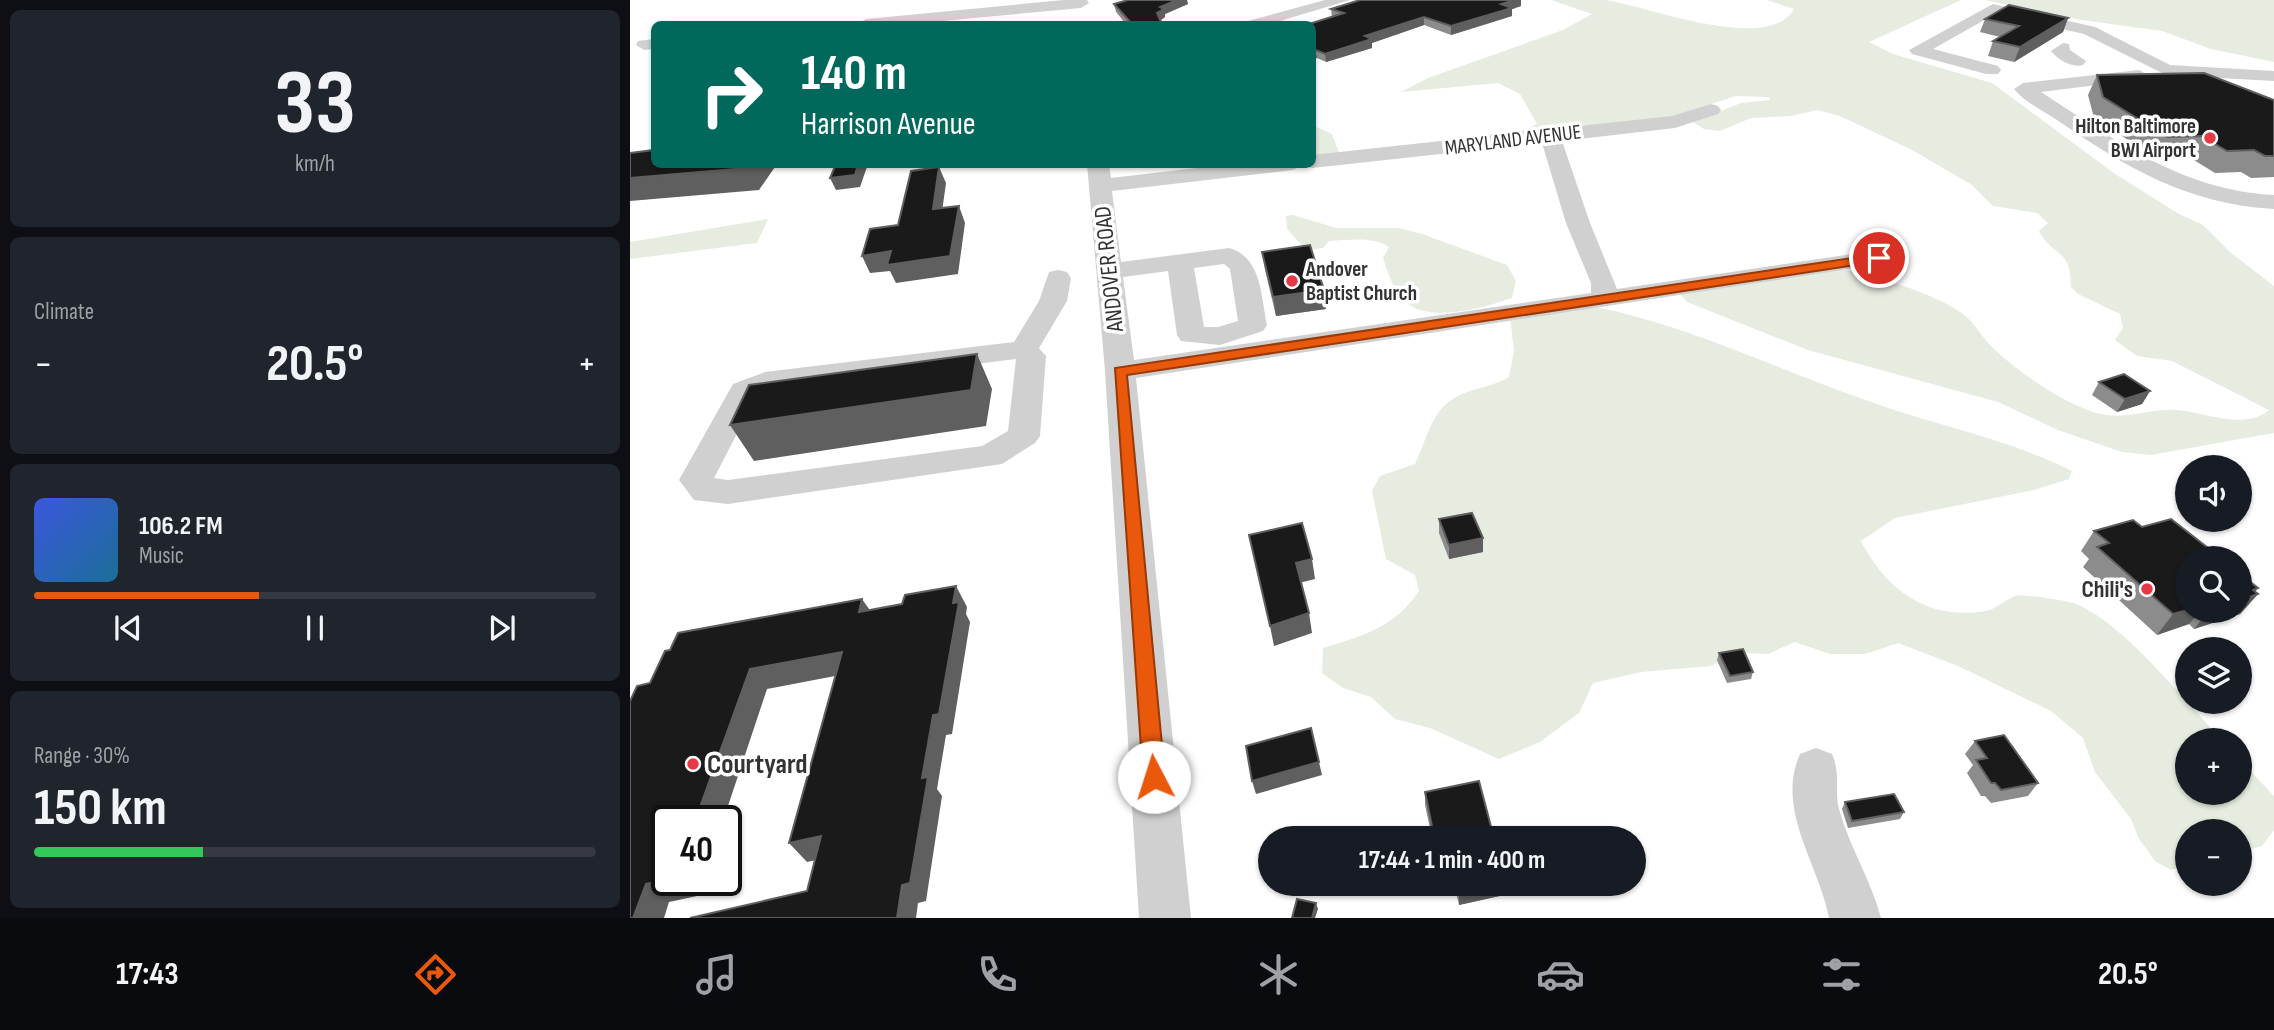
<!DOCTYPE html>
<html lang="en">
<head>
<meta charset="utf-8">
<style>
	:root { --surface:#171b24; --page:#20242c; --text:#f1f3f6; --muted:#9ea1a6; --line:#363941; --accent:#ea580c }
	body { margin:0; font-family:"Sofia Sans Condensed",sans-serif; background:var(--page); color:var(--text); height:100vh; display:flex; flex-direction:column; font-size:26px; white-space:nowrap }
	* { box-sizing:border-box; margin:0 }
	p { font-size:23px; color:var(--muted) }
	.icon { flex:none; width:38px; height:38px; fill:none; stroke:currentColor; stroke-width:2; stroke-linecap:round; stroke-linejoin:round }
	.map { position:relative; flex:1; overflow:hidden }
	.drawer { display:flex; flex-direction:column; gap:10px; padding:10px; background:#0d0f14; width:630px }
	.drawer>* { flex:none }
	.hud { position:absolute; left:21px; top:21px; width:665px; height:147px; border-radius:10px; box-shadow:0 2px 5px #0004; background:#00695c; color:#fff; overflow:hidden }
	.tools { position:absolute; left:1545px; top:455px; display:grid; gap:14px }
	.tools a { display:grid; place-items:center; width:77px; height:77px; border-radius:50%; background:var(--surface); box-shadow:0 2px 5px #0004; font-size:35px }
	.speed { position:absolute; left:21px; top:805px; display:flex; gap:14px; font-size:35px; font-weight:700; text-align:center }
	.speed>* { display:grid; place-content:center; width:91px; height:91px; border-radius:50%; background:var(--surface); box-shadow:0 2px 5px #0004; line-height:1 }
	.speed .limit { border:4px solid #111; border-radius:10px; background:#fff; color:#111 }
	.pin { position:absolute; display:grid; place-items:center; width:60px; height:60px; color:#fff; margin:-30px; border:4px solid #fff; border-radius:50%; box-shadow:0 2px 7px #0007 }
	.me { position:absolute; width:77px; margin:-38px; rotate:355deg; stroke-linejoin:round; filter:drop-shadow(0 0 5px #0008) }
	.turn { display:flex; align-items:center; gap:24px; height:147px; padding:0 35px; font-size:32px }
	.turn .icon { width:91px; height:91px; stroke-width:2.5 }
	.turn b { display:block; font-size:49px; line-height:60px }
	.big { font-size:52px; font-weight:700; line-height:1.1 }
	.drawer .card { flex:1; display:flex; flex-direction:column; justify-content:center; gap:10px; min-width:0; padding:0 24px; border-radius:10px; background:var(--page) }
	.drawer .dial { align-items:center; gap:0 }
	.dial b { font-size:91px; line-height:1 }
	.song { display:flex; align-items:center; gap:21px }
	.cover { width:84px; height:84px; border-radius:10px; background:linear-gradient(135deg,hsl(230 70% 55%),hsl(200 70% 35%)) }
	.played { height:7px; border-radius:4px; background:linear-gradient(90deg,var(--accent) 40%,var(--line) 40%) }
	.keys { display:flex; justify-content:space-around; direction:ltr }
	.heat { display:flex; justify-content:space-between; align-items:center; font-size:38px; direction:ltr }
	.charge { height:10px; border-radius:5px; background:linear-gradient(90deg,#34c759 30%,var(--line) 0) }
	.trip { position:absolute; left:628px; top:826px; width:388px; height:70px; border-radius:35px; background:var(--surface); box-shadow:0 2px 5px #0004; font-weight:700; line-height:70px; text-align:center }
	.tabs { display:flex; height:112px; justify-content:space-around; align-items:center; background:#090b0e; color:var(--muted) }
	.tabs .icon { width:49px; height:49px }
	.tabs .on { color:var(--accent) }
	.tabs b { font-size:32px; color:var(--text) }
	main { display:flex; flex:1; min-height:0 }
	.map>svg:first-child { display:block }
</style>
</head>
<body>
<main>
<section class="drawer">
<div class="card dial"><b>33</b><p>km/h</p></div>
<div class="card"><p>Climate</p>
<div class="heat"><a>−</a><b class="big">20.5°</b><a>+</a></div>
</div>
<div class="card">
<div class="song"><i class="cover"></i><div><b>106.2 FM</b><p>Music</p></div></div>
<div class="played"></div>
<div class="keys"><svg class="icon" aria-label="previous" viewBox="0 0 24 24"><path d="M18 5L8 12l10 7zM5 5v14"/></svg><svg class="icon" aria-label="pause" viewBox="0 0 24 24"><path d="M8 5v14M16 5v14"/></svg><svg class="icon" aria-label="next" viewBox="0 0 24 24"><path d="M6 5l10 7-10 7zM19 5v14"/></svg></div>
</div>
<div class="card"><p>Range · 30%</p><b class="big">150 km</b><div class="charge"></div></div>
</section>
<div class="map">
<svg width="1644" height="918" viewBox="0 0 1644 918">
	<rect width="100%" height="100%" fill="#fff"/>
	<g fill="#e6ecdf">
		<path d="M921,0C938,0 957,0 975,0C1015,5 1138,55 1164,9L1137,0H1331L1239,42L1263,54L1362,83L1485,174L1549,214L1573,225L1600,252L1644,286V433L1521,455L1492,452L1428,430L1368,402L1178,350L1057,302L1050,294C1088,288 1197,263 1229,272C1260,281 1307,295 1333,314C1345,323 1353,339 1364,349C1391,374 1428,400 1463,412C1496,422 1516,408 1547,410C1575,412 1614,431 1639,410L1542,361L1507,356L1485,340L1493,328L1490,314L1448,294L1441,287C1441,247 1423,258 1409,231L1418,223L1407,213L1363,206L1342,185L1284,151L1210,116L1187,110L1161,116L1121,118L1090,131L1074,129L1063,122L1111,103L1140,100L1138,97L1106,96L1031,120L831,141L836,137L894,130L907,124L890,94L868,83L771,92L798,78L933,30L962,14Z"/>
		<polygon points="1355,0 1644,0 1644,62 1581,49 1532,31 1438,18"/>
		<polygon points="682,125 702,134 709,153 683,159"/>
		<path d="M663,215L706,228H769L792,234L877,265L886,281L882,298C856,307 799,324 776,302C764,292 758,273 753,258L759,247C743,236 719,240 699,241L693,248L676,250L657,229L656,216Z"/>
		<polygon points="138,219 127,243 0,259 0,242"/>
		<path d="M960,306C1056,324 1149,370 1241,402C1308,426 1378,439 1442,471L1439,479L1404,490L1265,518L1231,541C1256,590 1298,621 1356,611C1366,609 1375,600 1385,596C1393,594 1433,600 1443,603C1490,619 1556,702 1592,740H1558V793H1610V760L1644,796V830L1632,846L1610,852V831H1558L1557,866L1541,870L1525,861L1509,839L1501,819L1465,772L1453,738L1421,711L1328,666L1268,643L1235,654H1200L1165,642L1138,654L1100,652L1082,666L1011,672L963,683L949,713L910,742L869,759L800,728L765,719L741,697L713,688L692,673L693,648C733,636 765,627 789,591L785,575L756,559L742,491L750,476L785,464C797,440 801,409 828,396C845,387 863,387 879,377L884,351L880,317Z"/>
	</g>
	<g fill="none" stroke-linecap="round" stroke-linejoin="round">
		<g fill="#d0d0d0" fill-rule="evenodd">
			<polygon points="434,0 457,0 459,3 451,8 280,24 228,24 236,19"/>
			<polygon points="695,0 720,0 640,24 616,24 618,21"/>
			<polygon points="1363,4 1465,27 1540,65 1644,71 1644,81 1536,75 1454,34 1365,14 1303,49 1368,66 1371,70 1368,74 1356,74 1282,54 1279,50"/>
			<polygon points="24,39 24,49 14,50 6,45 8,41"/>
			<path d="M1433,43L1439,44L1440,50L1456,61L1453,65C1442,68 1428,60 1421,51Z"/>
			<path d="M1509,70L1518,75L1515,79L1411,92C1487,141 1551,190 1644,195V209C1557,204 1497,168 1427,120C1414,111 1394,102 1384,89L1393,83Z"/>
			<path d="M1081,104L1088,106L1091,110L1088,114L1045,128L932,141L960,223L987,289L1249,250L1258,253L1262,258L1258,263L506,378L561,918H509L475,371L457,164H479L481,178L601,164H682V155L1042,116ZM912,143L936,223L961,283V293L504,360L493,277L538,271L547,335L551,341L590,345L633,331L637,325C631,297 632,257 599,248L491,262L482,191L663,170L673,165L682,168ZM594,264L600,269L608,321L588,327H574L564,268Z"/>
			<path d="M428,270L437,272L441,278L437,301L409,348L416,356L410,436L405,443L372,464L98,504L64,500L49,480L103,384L135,372L384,342L409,301L419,272ZM386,359L378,431L352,446L98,480L84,478L126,397L142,389Z"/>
			<path d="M1186,748L1202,754C1211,775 1204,789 1209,809C1219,846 1241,880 1251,918H1199C1189,864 1145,809 1170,754Z"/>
		</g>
	</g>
	<g fill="#8c8c8c">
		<polygon points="497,0 557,0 558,4 535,14 535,17 530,21 531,24 496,24 486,12 484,4"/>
		<polygon points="730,0 891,0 891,6 882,9 882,16 821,35 794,25 742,43 742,48 696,62 687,58 682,24 702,17 701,9"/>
		<polygon points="1438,18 1433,32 1384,62 1358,56 1363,41 1370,37 1350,32 1355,19"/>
		<polygon points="1467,75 1644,100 1644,177 1621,178 1611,172 1585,173 1559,157 1526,158 1464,118 1458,95"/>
		<polygon points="632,252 694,290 696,309 646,316 635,270"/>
		<polygon points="1469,382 1520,391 1512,404 1487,412 1462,395"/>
		<polygon points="809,519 853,552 819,559 809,533"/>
		<polygon points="1464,531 1558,611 1610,611 1610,574 1628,588 1625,592 1628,594 1610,614 1564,629 1559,624 1527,635 1453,567 1459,559 1451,551"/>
		<polygon points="1089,653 1123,672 1121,679 1097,683 1087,660"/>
		<polygon points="1345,741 1408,783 1398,796 1361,803 1355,796 1351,796 1337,773 1343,765 1335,754"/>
		<polygon points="795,792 864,838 802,838 795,805"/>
		<polygon points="1215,802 1274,812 1270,819 1218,828 1212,809"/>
		<polygon points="824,884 875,884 874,895 829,905"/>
		<polygon points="918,884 962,884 962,886 923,896"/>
	</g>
	<g fill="#5f5f5f">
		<polygon points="547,0 557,0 558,4 535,14 535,17 529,21 527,13 530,7"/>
		<polygon points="885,0 891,0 891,6 882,9 882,16 821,35 821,26 871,4"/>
		<polygon points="794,17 794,25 742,43 742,48 696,62 695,54 735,36"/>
		<polygon points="1438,18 1433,32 1384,62 1390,47"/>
		<polygon points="686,50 687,58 682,60 682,51"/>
		<polygon points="120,164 147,164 129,190 0,201 0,178"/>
		<polygon points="228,164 238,164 230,187 206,190 200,178"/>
		<polygon points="309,167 316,183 310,226 303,209"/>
		<polygon points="329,206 335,223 328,274 266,283 260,271 240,273 232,256"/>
		<polygon points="694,290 696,309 646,316 643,297"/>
		<polygon points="347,354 362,389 356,426 124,461 100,425"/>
		<polygon points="1520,391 1512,404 1487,412 1495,399"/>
		<polygon points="853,538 853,552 819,559 819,545"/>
		<polygon points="682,559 685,579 669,583 666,563"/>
		<polygon points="326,586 337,607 336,614 340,622 322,734 316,735 307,789 312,796 296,901 288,903 286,918 267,918"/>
		<polygon points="1628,588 1621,596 1628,594 1610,614 1564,629 1579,611 1610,611 1610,600 1623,590"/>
		<polygon points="232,599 246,619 229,612"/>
		<polygon points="1558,610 1558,611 1570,611 1559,624 1527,635 1543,614"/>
		<polygon points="679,613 682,633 644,646 640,626"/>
		<polygon points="212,652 226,672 137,689 93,821 65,821 120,669"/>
		<polygon points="689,762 692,775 626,794 622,781"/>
		<polygon points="191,836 209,855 177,862 159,843"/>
		<polygon points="37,880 72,880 67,896 39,902 34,918 3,918 16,884"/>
		<polygon points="872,884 875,884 874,895 829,905 829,893"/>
		<polygon points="925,884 962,884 962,886 923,896"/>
		<polygon points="686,903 688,909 685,918 682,918"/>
	</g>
	<g fill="#1a1a1a" stroke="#5f5f5f" stroke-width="2">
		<polygon points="498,0 547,0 530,7 534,9 527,13 531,22 518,24 502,24 484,4"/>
		<polygon points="730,0 885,0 871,4 882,8 821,26 794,17 735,36 742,39 695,54 686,50 682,51 682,24 679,24 714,13 701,9"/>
		<polygon points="1379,5 1438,18 1390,47 1363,41 1389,26 1355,19"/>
		<polygon points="1574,73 1644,100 1644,156 1635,156 1624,150 1597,151 1571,136 1537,137 1473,97 1467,75"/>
		<polygon points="24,150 24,164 120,164 117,168 0,178 0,153"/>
		<polygon points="206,164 228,164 225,175 200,178"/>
		<polygon points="309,167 303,209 329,206 320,256 257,265 261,251 232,256 240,229 268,225 281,171"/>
		<polygon points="680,245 694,290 643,297 632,252"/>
		<polygon points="347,354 341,390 100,425 119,385"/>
		<polygon points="1494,374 1520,391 1495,399 1469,382"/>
		<polygon points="842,513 853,538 819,545 809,519"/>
		<polygon points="1541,519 1591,558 1558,558 1558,610 1543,614 1467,547 1479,543 1464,531 1503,520 1512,527"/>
		<polygon points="672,523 682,559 666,563 679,613 640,626 619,535"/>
		<polygon points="1610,574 1628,588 1623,590 1628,594 1610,600"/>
		<polygon points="326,586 323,603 329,602 309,714 303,715 292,778 298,777 280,883 272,885 267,918 60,918 177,891 191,836 159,843 212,652 120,669 65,821 37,821 37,880 16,884 3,918 0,918 0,701 7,686 20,683 35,651 40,650 48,633 232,599 229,612 272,604 275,595"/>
		<polygon points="1113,649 1123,672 1100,676 1089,653"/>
		<polygon points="681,728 689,762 622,781 616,746"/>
		<polygon points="1374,735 1408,783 1371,790 1365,783 1361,783 1346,760 1357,758 1345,741"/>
		<polygon points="849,781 864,838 808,838 807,835 804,836 795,792"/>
		<polygon points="1264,794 1274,812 1222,821 1215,802"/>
		<polygon points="827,884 872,884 829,893"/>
		<polygon points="667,899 686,903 682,918 662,918"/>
	</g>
	<polygon fill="#ea580c" stroke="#983908" stroke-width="2" points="1249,254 1253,256 1253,261 497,375 535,777 532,784 524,787 516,784 513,777 485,368"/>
	<g fill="#e63946" stroke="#fff" stroke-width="2.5">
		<circle cx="1580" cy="138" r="7"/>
		<circle cx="662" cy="281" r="7"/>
		<circle cx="1517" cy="589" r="7"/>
		<circle cx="63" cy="764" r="7"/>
	</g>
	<g text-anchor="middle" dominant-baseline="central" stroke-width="7" stroke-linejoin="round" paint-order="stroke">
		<g font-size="21" font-weight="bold" fill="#333" stroke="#fff" text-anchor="end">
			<text x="1566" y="126">Hilton Baltimore<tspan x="1566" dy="24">BWI Airport</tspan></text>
			<text x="676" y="269" text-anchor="start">Andover<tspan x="676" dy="24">Baptist Church</tspan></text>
		</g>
		<g font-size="21" fill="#333" stroke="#fff">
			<text transform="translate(883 140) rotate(-7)">MARYLAND AVENUE</text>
		</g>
		<g font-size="24" fill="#333" stroke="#fff">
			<text transform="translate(479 269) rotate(-96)">ANDOVER ROAD</text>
		</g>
		<g font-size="24" font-weight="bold" fill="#333" stroke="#fff" text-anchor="end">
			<text x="1503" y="589">Chili's</text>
		</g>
		<g font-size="28" font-weight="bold" fill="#333" stroke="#fff" text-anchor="start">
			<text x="77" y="764">Courtyard</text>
		</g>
	</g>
</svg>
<div class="tools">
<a><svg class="icon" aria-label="sound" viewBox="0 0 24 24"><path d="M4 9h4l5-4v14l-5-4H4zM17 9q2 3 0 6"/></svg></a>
<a><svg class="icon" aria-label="search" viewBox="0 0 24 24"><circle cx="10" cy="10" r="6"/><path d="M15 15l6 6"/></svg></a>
<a><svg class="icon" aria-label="layers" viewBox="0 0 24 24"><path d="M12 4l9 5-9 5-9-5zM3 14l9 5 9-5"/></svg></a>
<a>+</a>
<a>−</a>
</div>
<div class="speed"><div class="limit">40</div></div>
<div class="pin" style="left:1249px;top:258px;background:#d93025"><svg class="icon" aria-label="arrive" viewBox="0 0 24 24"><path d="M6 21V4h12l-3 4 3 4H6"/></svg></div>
<svg class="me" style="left:524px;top:777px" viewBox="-20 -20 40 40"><circle r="19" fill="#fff"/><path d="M0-13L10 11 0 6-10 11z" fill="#ea580c"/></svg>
<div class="trip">17:44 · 1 min · 400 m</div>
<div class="hud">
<div class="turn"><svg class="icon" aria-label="right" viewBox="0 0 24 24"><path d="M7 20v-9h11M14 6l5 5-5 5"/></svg><div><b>140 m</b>Harrison Avenue</div></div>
</div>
</div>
</main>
<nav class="tabs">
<b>17:43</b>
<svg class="icon on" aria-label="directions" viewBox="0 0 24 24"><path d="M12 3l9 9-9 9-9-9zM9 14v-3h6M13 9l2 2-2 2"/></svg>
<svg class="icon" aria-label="music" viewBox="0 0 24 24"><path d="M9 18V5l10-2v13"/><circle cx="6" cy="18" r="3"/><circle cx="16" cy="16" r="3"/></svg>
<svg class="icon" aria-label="phone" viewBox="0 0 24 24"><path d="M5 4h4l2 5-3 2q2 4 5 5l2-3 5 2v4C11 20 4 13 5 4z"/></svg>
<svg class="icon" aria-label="climate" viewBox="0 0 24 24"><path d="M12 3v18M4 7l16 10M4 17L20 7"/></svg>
<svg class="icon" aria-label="car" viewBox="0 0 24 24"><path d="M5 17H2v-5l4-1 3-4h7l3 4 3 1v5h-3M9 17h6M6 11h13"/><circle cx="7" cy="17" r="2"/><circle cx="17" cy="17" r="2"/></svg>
<svg class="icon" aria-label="filters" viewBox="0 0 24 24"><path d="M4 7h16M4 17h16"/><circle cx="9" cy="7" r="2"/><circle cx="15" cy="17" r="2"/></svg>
<b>20.5°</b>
</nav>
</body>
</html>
